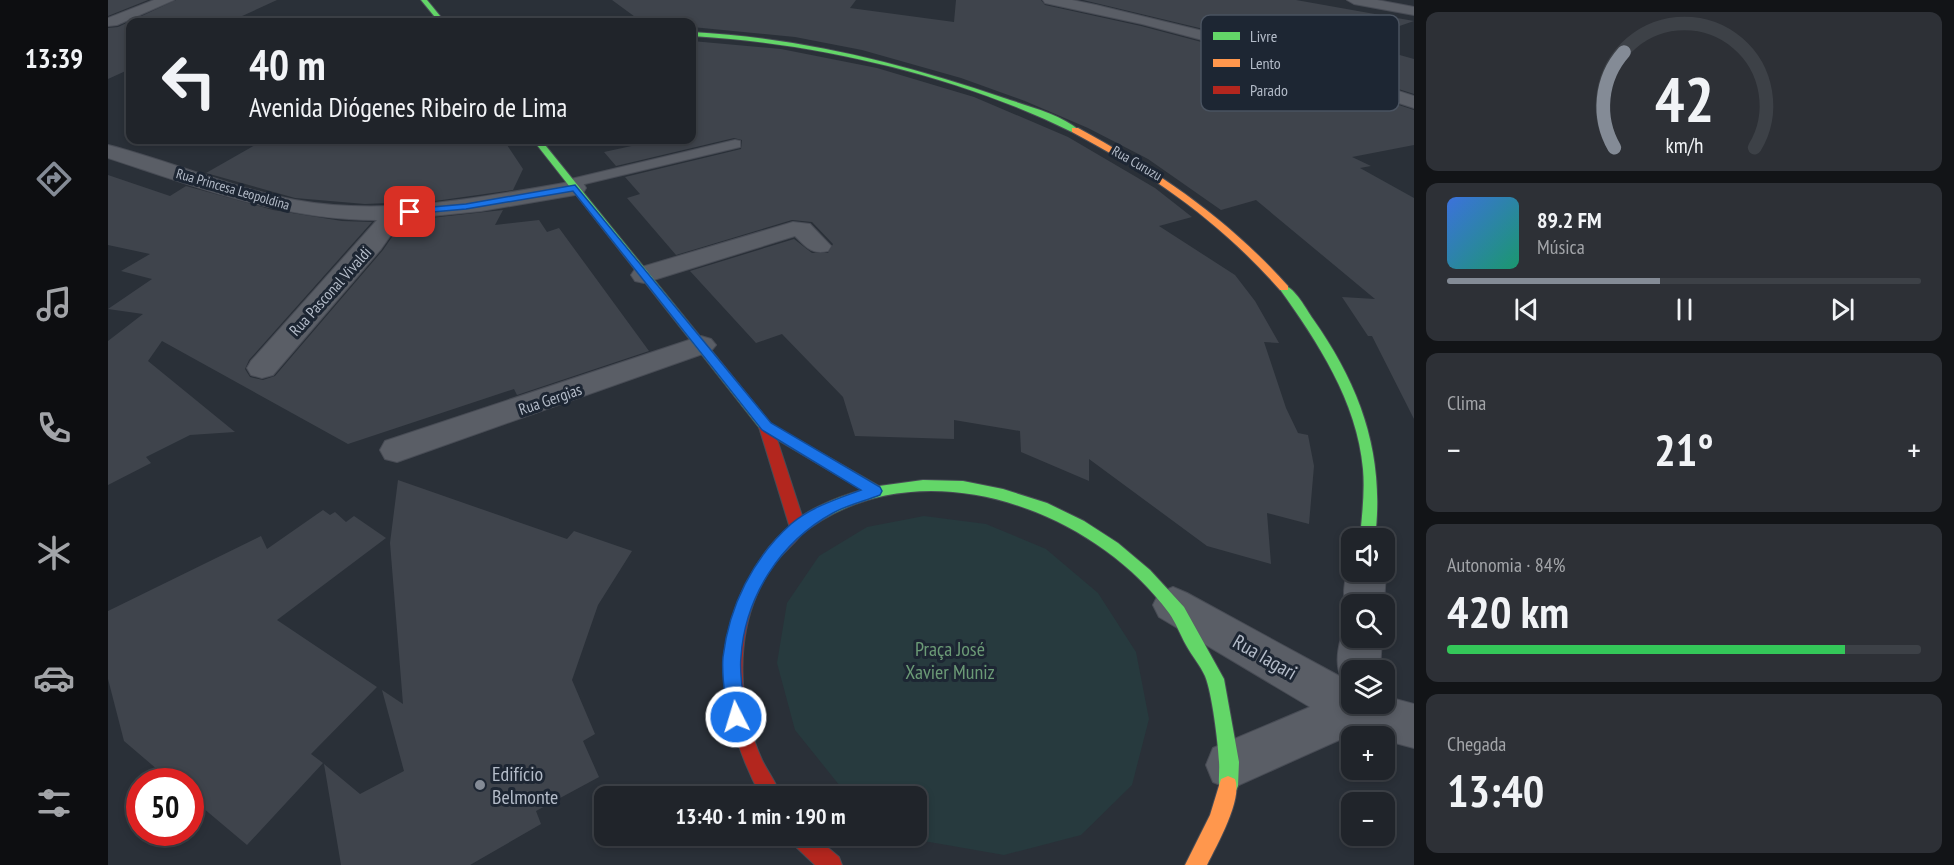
<!DOCTYPE html>
<html lang="pt">
<head>
<meta charset="utf-8">
<style>
	:root { --surface:#20242a; --page:#2d3036; --text:#f1f3f6; --muted:#a2a4a8; --line:#3d4147; --accent:#848b96 }
	body { margin:0; font-family:"PT Sans Narrow",sans-serif; background:var(--page); color:var(--text); height:100vh; display:flex; flex-direction:column; font-size:22px; white-space:nowrap }
	* { box-sizing:border-box; margin:0 }
	p { font-size:20px; color:var(--muted) }
	.icon { flex:none; width:33px; height:33px; fill:none; stroke:currentColor; stroke-width:2; stroke-linecap:round; stroke-linejoin:round }
	.map { position:relative; flex:1; overflow:hidden }
	.sheet { display:flex; flex-direction:column; gap:12px; padding:12px; background:#121417; width:540px }
	.sheet>* { flex:none }
	.top-card { position:absolute; left:18px; top:18px; width:570px; height:126px; border-radius:12px; box-shadow:0 3px 9px #0003,0 0 0 2px var(--line); background:#20242a; color:var(--text); overflow:hidden }
	.buttons { position:absolute; left:1233px; top:528px; display:grid; gap:12px }
	.buttons a { display:grid; place-items:center; width:54px; height:54px; border-radius:12px; background:var(--surface); box-shadow:0 3px 9px #0003,0 0 0 2px var(--line); font-size:30px }
	.speed { position:absolute; left:18px; top:768px; display:flex; gap:12px; font-size:30px; font-weight:700; text-align:center }
	.speed>* { display:grid; place-content:center; width:78px; height:78px; border-radius:50%; background:var(--surface); box-shadow:0 3px 9px #0003,0 0 0 2px var(--line); line-height:1 }
	.speed .limit { border:9px solid #d22; background:#fff; color:#111 }
	.pin { position:absolute; display:grid; place-items:center; width:51px; height:51px; color:#fff; margin:-26px; border-radius:12px; box-shadow:0 3px 9px #0006 }
	.me { position:absolute; width:66px; margin:-33px; rotate:355deg; stroke-linejoin:round; filter:drop-shadow(0 0 4px #0008) }
	.turn { display:flex; align-items:center; gap:21px; height:126px; padding:0 24px; font-size:27px }
	.turn .icon { width:78px; height:78px; stroke-width:2.5 }
	.turn b { display:block; font-size:42px; line-height:51px }
	.big { font-size:45px; font-weight:600; line-height:1.1 }
	.sheet .widget { flex:1; display:flex; flex-direction:column; justify-content:center; gap:9px; min-width:0; padding:0 21px; border-radius:12px; background:var(--page) }
	.sheet .dial { align-items:center; gap:0 }
	.dial svg { height:156px; overflow:visible; fill:none; stroke:var(--line); stroke-width:7; stroke-linecap:round; text-anchor:middle }
	.dial text { fill:var(--text); stroke:none }
	.song { display:flex; align-items:center; gap:18px }
	.cover { width:72px; height:72px; border-radius:9px; background:linear-gradient(135deg,hsl(220 70% 55%),hsl(160 70% 35%)) }
	.played { height:6px; border-radius:3px; background:linear-gradient(90deg,var(--accent) 45%,var(--line) 45%) }
	.keys { display:flex; justify-content:space-around; direction:ltr }
	.heat { display:flex; justify-content:space-between; align-items:center; font-size:33px; direction:ltr }
	.charge { height:9px; border-radius:4px; background:linear-gradient(90deg,#34c759 84%,var(--line) 0) }
	.trip { position:absolute; left:486px; top:786px; width:333px; height:60px; border-radius:12px; background:var(--surface); box-shadow:0 3px 9px #0003,0 0 0 2px var(--line); font-weight:600; line-height:60px; text-align:center }
	main { display:flex; flex:1; min-height:0 }
	.tab-bar { display:flex; flex-direction:column; width:108px; justify-content:space-around; align-items:center; background:#0d0e11; color:var(--muted) }
	.tab-bar .icon { width:42px; height:42px }
	.tab-bar .active { color:var(--accent) }
	.tab-bar b { font-size:27px; color:var(--text) }
	.map>svg:first-child { display:block }
</style>
</head>
<body>
<main>
<nav class="tab-bar">
<b>13:39</b>
<svg class="icon active" aria-label="directions" viewBox="0 0 24 24"><path d="M12 3l9 9-9 9-9-9zM9 14v-3h6M13 9l2 2-2 2"/></svg>
<svg class="icon" aria-label="music" viewBox="0 0 24 24"><path d="M9 18V5l10-2v13"/><circle cx="6" cy="18" r="3"/><circle cx="16" cy="16" r="3"/></svg>
<svg class="icon" aria-label="phone" viewBox="0 0 24 24"><path d="M5 4h4l2 5-3 2q2 4 5 5l2-3 5 2v4C11 20 4 13 5 4z"/></svg>
<svg class="icon" aria-label="climate" viewBox="0 0 24 24"><path d="M12 3v18M4 7l16 10M4 17L20 7"/></svg>
<svg class="icon" aria-label="car" viewBox="0 0 24 24"><path d="M5 17H2v-5l4-1 3-4h7l3 4 3 1v5h-3M9 17h6M6 11h13"/><circle cx="7" cy="17" r="2"/><circle cx="17" cy="17" r="2"/></svg>
<svg class="icon" aria-label="filters" viewBox="0 0 24 24"><path d="M4 7h16M4 17h16"/><circle cx="9" cy="7" r="2"/><circle cx="15" cy="17" r="2"/></svg>
</nav>
<div class="map">
<svg width="1306" height="865" viewBox="0 0 1306 865">
	<rect width="100%" height="100%" fill="#2a3038"/>
	<polygon fill="#273a3e" points="816,516 878,524 938,549 990,593 1028,652 1041,719 1024,785 973,835 896,855 810,840 803,836 808,836 808,796 740,796 687,730 669,663 679,603 711,556 759,527"/>
	<g fill="#3f444c">
		<polygon points="0,0 40,0 0,16"/>
		<polygon points="68,0 169,0 121,22 22,22 22,69 0,79 0,28 10,27"/>
		<polygon points="504,0 748,0 742,8 846,22 848,0 933,0 937,5 1033,26 1120,49 1306,110 1306,145 1244,157 1263,166 1252,168 1306,198 1306,419 1264,336 1260,336 1234,297 1267,299 1148,200 1113,210 1040,159 980,128 917,101 853,78 754,50 687,37 584,27 584,22 534,22"/>
		<polygon points="975,0 1188,0 1306,21 1245,42 1306,59 1306,94 1133,38"/>
		<polygon points="584,41 673,49 769,68 866,97 960,137 1047,188 1084,217 1051,226 1127,275 1147,301 1171,343 1156,342 1178,408 1190,433 1200,435 1206,466 1201,524 1159,513 1163,564 1099,546 981,459 981,481 913,452 912,431 846,420 846,439 747,436 735,397 674,334 648,343 582,271 686,239 704,253 720,253 725,244 704,222 684,220 568,255 519,198 532,194 517,177 633,149 634,140 626,138 508,166 496,152 551,140 584,140"/>
		<polygon points="156,140 335,140 399,145 415,169 405,190 327,201 257,204 187,198 98,173"/>
		<polygon points="0,175 62,196 78,186 165,210 234,221 264,222 141,360 137,369 142,377 155,380 167,376 275,250 295,221 395,210 387,225 431,220 439,232 451,228 541,351 409,395 406,389 240,444 54,341 40,361 127,432 82,435 38,457 43,463 0,485 0,341 35,314 0,309 44,279 13,271 42,254 0,245"/>
		<polygon points="290,480 459,539 466,531 524,551 490,605 464,680 487,734 475,741 491,777 428,811 433,824 362,865 233,865 216,764 252,794 296,771 274,690 295,704 282,543"/>
		<polygon points="215,510 222,515 227,512 238,522 246,516 278,538 169,620 269,687 203,754 215,763 139,845 82,797 82,782 64,782 16,741 0,679 0,611 153,536 159,549"/>
	</g>
	<g fill="none" stroke-linecap="round" stroke-linejoin="round">
		<g stroke="#484c55" stroke-width="2">
			<polygon id="lane" points="627,140 632,141 632,147 464,187 457,183 459,180"/>
		</g>
		<g stroke="#484c55" stroke-width="2">
			<g id="street">
				<polygon points="46,0 66,0 9,25 0,26 0,18"/>
				<polygon points="935,0 964,0 988,5 1132,40 1306,96 1306,108 1121,47 1034,24 937,3"/>
				<polygon points="1239,0 1269,0 1306,7 1306,15 1246,4"/>
				<path d="M0,145C63,161 123,188 187,200C280,217 375,197 467,181L475,183L478,188L475,193L467,195L373,211L294,219L273,249L165,375L154,378L143,375L139,368L143,361L269,220C174,220 89,187 0,158Z"/>
				<path d="M685,222L702,224L723,246L720,251C704,255 698,247 687,236L536,283L527,281L523,275L527,269Z"/>
				<polygon points="593,336 603,339 608,345 603,351 289,462 277,459 272,450 277,441"/>
				<path d="M1244,562V572L1276,570L1278,572L1276,604H1244V617C1231,604 1236,577 1244,562Z"/>
				<path d="M1065,587L1079,593L1233,677C1226,662 1231,640 1238,625L1244,623V638H1274L1272,670H1244V704H1276V696L1306,704V748L1276,740V736L1249,732L1122,789L1105,782L1098,765L1105,748L1202,707L1051,617L1045,605L1051,593Z"/>
			</g>
		</g>
		<g stroke="#484c55" stroke-width="2">
			<g id="fast">
				<polygon points="313,0 319,0 337,22 331,22"/>
				<path d="M584,32C692,38 794,63 896,98C919,106 952,114 971,130L964,132C851,76 710,43 584,36Z"/>
				<path d="M425,140H433L663,424L771,486L815,480L855,481L895,489L939,503L976,521L1010,543L1042,570L1076,607L1116,679L1131,762L1130,786L1127,793L1120,796L1113,793C1109,783 1112,773 1111,762C1110,742 1104,693 1097,676C1092,665 1084,656 1078,645C1072,634 1068,623 1061,613C981,504 803,444 690,537L685,539L680,537L677,533C688,512 733,496 754,490L653,430Z"/>
				<path d="M1176,285C1188,289 1198,309 1205,319C1253,387 1277,455 1267,538H1252C1254,515 1257,492 1255,469C1249,401 1209,341 1171,288Z"/>
			</g>
		</g>
		<g stroke="#484c55" stroke-width="2">
			<g id="slow">
				<path d="M964,128H970C1051,172 1118,217 1180,286V290H1172C1111,221 1045,175 964,132Z"/>
				<path d="M1120,776L1127,779C1135,799 1109,845 1099,865H1077L1102,815L1113,779Z"/>
			</g>
		</g>
		<g stroke="#484c55" stroke-width="2">
			<g id="jam">
				<path d="M658,422L665,427L698,528C690,542 674,552 665,566C659,574 653,585 649,594C627,645 631,709 654,760C660,772 669,784 673,796H653C615,725 600,646 644,573C653,557 666,537 682,528L651,427Z"/>
				<polygon points="681,836 706,836 731,857 734,865 707,865 684,843"/>
			</g>
		</g>
		<use href="#lane" fill="#5a5e66" fill-rule="evenodd"/>
		<use href="#street" fill="#5a5e66" fill-rule="evenodd"/>
		<use href="#fast" fill="#63d668" fill-rule="evenodd"/>
		<use href="#slow" fill="#ff974d" fill-rule="evenodd"/>
		<use href="#jam" fill="#b3261e" fill-rule="evenodd"/>
	</g>
	<path fill="#1a73e8" stroke="#114b97" stroke-width="1.5" d="M467,185L663,423L772,487L774,491L772,495C757,501 739,505 725,513C672,542 637,597 633,657C631,676 636,698 638,717L635,723L628,726L622,723L619,717C618,698 613,676 615,657C621,606 645,558 683,524C703,507 729,499 753,490L654,430L465,191L358,209L302,214L297,212L302,209L358,204Z"/>
	<circle fill="#848b96" stroke="#1d2633" stroke-width="2" cx="372" cy="785" r="6"/>
	<g text-anchor="middle" dominant-baseline="central" stroke-width="6" stroke-linejoin="round" paint-order="stroke">
		<g font-size="14" fill="#b4bcc9" stroke="#1d2633">
			<text transform="translate(1029 163) rotate(30)">Rua Curuzu</text>
			<text transform="translate(125 189) rotate(16)">Rua Princesa Leopoldina</text>
		</g>
		<g font-size="16" fill="#b4bcc9" stroke="#1d2633">
			<text transform="translate(222 291) rotate(-48)">Rua Pasconal Vivaldi</text>
			<text transform="translate(442 399) rotate(-19)">Rua Gergias</text>
		</g>
		<g font-size="20" fill="#6b9a76" stroke="#1d2633">
			<text x="842" y="649">Praça José<tspan x="842" dy="23">Xavier Muniz</tspan></text>
		</g>
		<g font-size="20" fill="#b4bcc9" stroke="#1d2633">
			<text transform="translate(1157 657) rotate(30)">Rua Iagari</text>
		</g>
		<g font-size="20" fill="#b4bcc9" stroke="#1d2633" text-anchor="start">
			<text x="384" y="774">Edifício<tspan x="384" dy="23">Belmonte</tspan></text>
		</g>
	</g>
	<rect x="1093" y="15" width="198" height="96" rx="9" fill="#1d2633" stroke="#4a5360" stroke-width="1.5"/>
	<rect x="1105" y="32" width="27" height="8" fill="#63d668"/>
	<rect x="1105" y="59" width="27" height="8" fill="#ff974d"/>
	<rect x="1105" y="86" width="27" height="8" fill="#b3261e"/>
	<g font-size="16" fill="#b4bcc9">
		<text x="1142" y="42">Livre</text>
		<text x="1142" y="69">Lento</text>
		<text x="1142" y="96">Parado</text>
	</g>
</svg>
<div class="buttons">
<a><svg class="icon" aria-label="sound" viewBox="0 0 24 24"><path d="M4 9h4l5-4v14l-5-4H4zM17 9q2 3 0 6"/></svg></a>
<a><svg class="icon" aria-label="search" viewBox="0 0 24 24"><circle cx="10" cy="10" r="6"/><path d="M15 15l6 6"/></svg></a>
<a><svg class="icon" aria-label="layers" viewBox="0 0 24 24"><path d="M12 4l9 5-9 5-9-5zM3 14l9 5 9-5"/></svg></a>
<a>+</a>
<a>−</a>
</div>
<div class="speed"><div class="limit">50</div></div>
<div class="pin" style="left:302px;top:212px;background:#d93025"><svg class="icon" aria-label="arrive" viewBox="0 0 24 24"><path d="M6 21V4h12l-3 4 3 4H6"/></svg></div>
<svg class="me" style="left:628px;top:717px" viewBox="-20 -20 40 40"><circle r="17" fill="#1a73e8" stroke="#fff" stroke-width="3"/><path d="M0-11L8 9 0 5-8 9z" fill="#fff"/></svg>
<div class="trip">13:40 · 1 min · 190 m</div>
<div class="top-card">
<div class="turn"><svg class="icon" aria-label="left" viewBox="0 0 24 24"><path d="M17 20v-9H6M10 6l-5 5 5 5"/></svg><div><b>40 m</b>Avenida Diógenes Ribeiro de Lima</div></div>
</div>
</div>
<section class="sheet">
<div class="widget dial"><svg viewBox="0 0 100 80">
<path d="M14 69A42 42 0 1 1 86 69"/>
<path d="M14 69A42 42 0 0 1 19 20" stroke="#848b96"/>
<text x="50" y="56" font-size="32" font-weight="700">42</text>
<text x="50" y="72" font-size="11">km/h</text>
</svg></div>
<div class="widget">
<div class="song"><i class="cover"></i><div><b>89.2 FM</b><p>Música</p></div></div>
<div class="played"></div>
<div class="keys"><svg class="icon" aria-label="previous" viewBox="0 0 24 24"><path d="M18 5L8 12l10 7zM5 5v14"/></svg><svg class="icon" aria-label="pause" viewBox="0 0 24 24"><path d="M8 5v14M16 5v14"/></svg><svg class="icon" aria-label="next" viewBox="0 0 24 24"><path d="M6 5l10 7-10 7zM19 5v14"/></svg></div>
</div>
<div class="widget"><p>Clima</p>
<div class="heat"><a>−</a><b class="big">21°</b><a>+</a></div>
</div>
<div class="widget"><p>Autonomia · 84%</p><b class="big">420 km</b><div class="charge"></div></div>
<div class="widget"><p>Chegada</p><b class="big">13:40</b></div>
</section>
</main>
</body>
</html>
